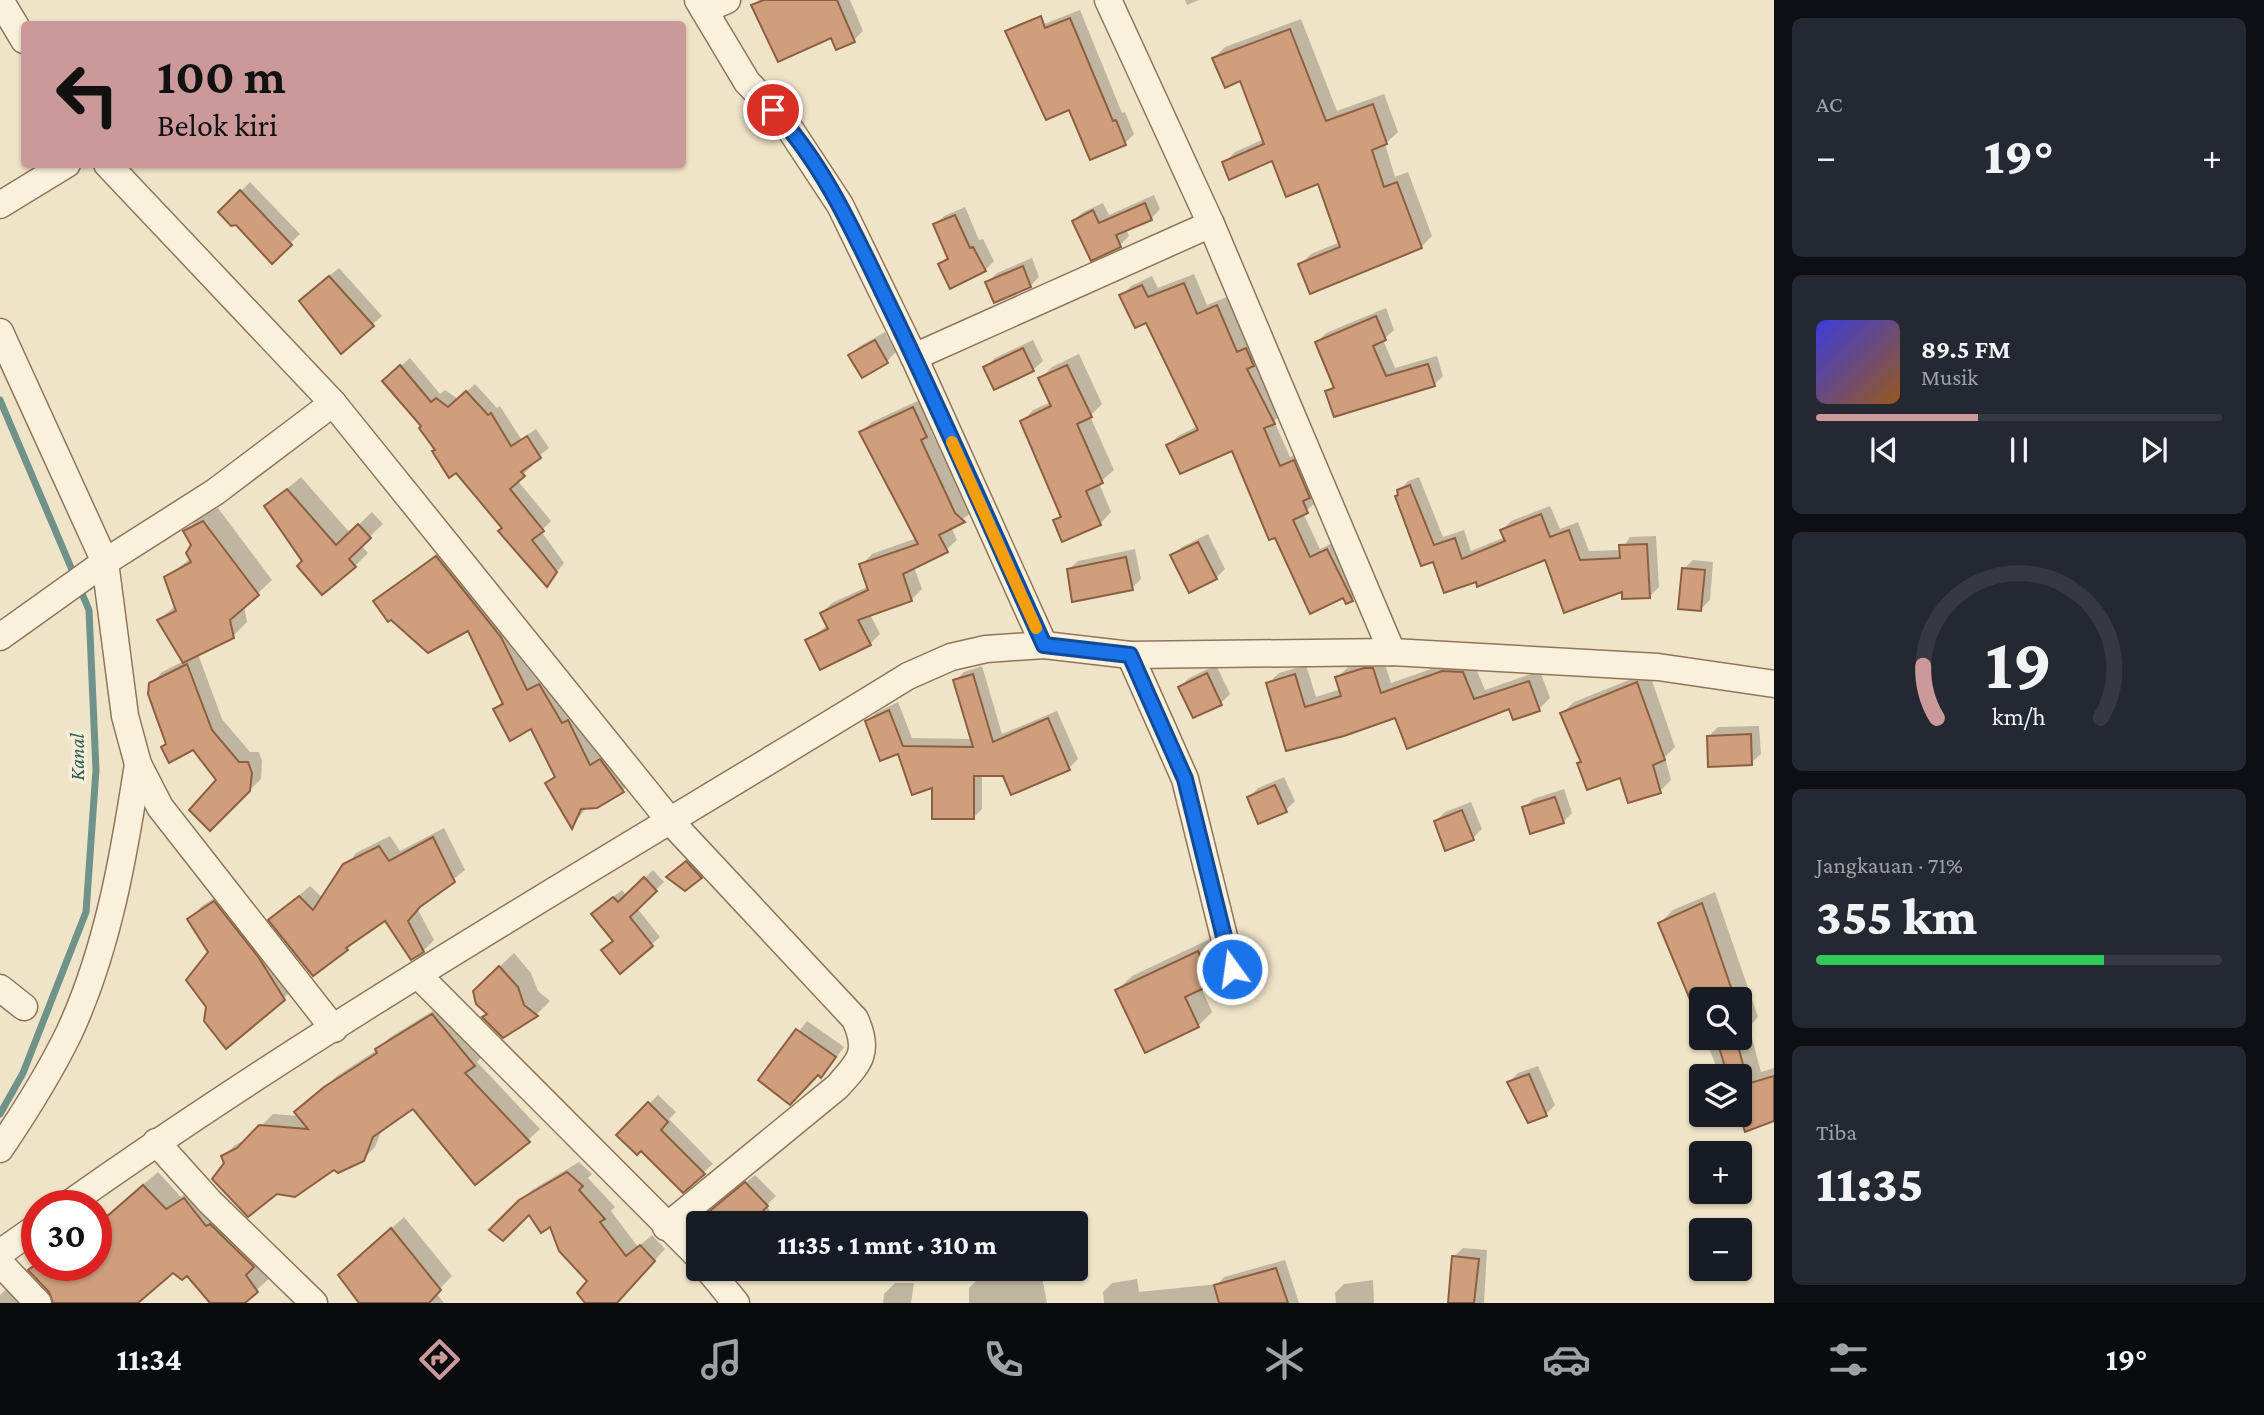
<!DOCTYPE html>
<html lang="id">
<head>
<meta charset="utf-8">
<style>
	:root { --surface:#171b24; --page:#242831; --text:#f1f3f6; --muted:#9ea1a6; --line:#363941; --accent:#cc999b }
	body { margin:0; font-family:"Crimson Pro",serif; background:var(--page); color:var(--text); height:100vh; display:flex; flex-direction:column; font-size:26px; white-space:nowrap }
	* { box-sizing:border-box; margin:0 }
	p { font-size:23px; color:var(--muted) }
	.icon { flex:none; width:38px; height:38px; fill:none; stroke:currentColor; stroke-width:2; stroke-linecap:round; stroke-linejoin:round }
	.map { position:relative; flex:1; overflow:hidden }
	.details { display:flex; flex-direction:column; gap:18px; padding:18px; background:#0d0f14; width:490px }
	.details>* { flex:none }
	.banner { position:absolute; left:21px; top:21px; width:665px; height:147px; border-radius:7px; box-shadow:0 2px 5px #0004; background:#cc999b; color:#111; overflow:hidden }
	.buttons { position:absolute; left:1689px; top:987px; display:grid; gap:14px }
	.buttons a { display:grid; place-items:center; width:63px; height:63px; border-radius:7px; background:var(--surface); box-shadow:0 2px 5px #0004; font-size:35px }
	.speed { position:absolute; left:21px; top:1190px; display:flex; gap:14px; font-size:35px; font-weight:700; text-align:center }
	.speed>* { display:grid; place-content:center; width:91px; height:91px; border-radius:50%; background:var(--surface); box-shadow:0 2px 5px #0004; line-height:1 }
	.speed .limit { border:10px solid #d22; background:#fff; color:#111 }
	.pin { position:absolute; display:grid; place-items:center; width:60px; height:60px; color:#fff; margin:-30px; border:4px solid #fff; border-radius:50%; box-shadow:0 2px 7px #0007 }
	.me { position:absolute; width:77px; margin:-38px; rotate:346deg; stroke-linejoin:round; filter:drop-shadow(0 0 5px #0008) }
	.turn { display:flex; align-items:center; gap:24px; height:147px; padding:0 21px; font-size:32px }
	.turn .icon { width:91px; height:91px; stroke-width:2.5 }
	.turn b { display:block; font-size:49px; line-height:60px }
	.big { font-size:52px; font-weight:800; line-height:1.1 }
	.details .tile { flex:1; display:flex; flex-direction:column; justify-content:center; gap:10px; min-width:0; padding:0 24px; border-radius:10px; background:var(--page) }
	.details .dial { align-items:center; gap:0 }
	.dial svg { height:182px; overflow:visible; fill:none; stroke:var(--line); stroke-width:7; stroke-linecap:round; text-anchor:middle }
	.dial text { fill:var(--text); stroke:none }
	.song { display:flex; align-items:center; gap:21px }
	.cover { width:84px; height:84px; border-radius:10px; background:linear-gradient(135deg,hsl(240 70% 55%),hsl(30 70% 35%)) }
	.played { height:7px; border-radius:4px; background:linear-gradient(90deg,var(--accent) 40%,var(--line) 40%) }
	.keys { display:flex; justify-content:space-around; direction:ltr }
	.heat { display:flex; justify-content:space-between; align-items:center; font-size:38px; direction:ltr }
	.charge { height:10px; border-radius:5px; background:linear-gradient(90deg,#34c759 71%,var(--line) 0) }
	.trip { position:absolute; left:686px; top:1211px; width:402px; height:70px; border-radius:7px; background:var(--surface); box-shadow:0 2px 5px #0004; font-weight:800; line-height:70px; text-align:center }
	.menu { display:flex; height:112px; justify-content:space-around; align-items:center; background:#090b0e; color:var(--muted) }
	.menu .icon { width:49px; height:49px }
	.menu .current { color:var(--accent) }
	.menu b { font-size:32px; color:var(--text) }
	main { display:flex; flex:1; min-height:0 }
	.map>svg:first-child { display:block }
</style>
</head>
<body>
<main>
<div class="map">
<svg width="1774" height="1303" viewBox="0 0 1774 1303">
	<rect width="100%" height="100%" fill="#f0e4c8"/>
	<g fill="#0003">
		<polygon points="759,0 850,0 863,31 854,40 832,35 753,6"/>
		<polygon points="1185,0 1199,0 1187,5"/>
		<polygon points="1080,10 1122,113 1125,112 1134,134 1125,143 1021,33"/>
		<polygon points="1301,19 1337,111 1384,94 1398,132 1385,144 1395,177 1408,172 1432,236 1421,247 1300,265 1311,254 1340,242 1319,182 1273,159 1224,163 1235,152 1264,139 1241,79 1214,58 1225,47"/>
		<polygon points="250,182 300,234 272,261 237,224 220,212"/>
		<polygon points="1154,195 1160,209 1151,219 1126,229 1129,236 1120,245 1074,221 1083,212 1103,203 1109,215"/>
		<polygon points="965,207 979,240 983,239 994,261 985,270 940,264 948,256 935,225 944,216"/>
		<polygon points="1032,258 1039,277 1030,286 988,282 997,273"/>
		<polygon points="339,268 382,316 341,351 310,292"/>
		<polygon points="1194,274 1207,305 1227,297 1247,344 1256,340 1283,413 1274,421 1290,457 1303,451 1317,502 1303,513 1320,549 1337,541 1362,590 1352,599 1347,602 1344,596 1311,611 1233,448 1168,446 1178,436 1198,426 1147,320 1121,296 1131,286 1152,276 1158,288"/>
		<polygon points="1386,308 1394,330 1383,340 1395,368 1437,356 1443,376 1434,385 1327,392 1334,385 1317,342 1326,333"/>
		<polygon points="885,332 896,352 887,361 850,355 860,346"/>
		<polygon points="1033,340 1043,361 1033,370 985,368 995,358"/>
		<polygon points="1079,354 1102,404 1090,416 1114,470 1099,483 1111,512 1100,524 1055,521 1062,514 1022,422 1033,410 1051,402 1040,379 1052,367"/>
		<polygon points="410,358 440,394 445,390 458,399 475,384 497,408 500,406 521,439 536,429 549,448 530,463 532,466 517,480 551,521 541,531 564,563 547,584 504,527 437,449 393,373"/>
		<polygon points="924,398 936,425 931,431 965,502 974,511 951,527 957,540 946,550 914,567 922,589 911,600 870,614 880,634 870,644 808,640 828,625 822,613 832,603 869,586 861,565 872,554 917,538 861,432 872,422"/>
		<polygon points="301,477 350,533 372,512 383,524 361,545 368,553 355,566 304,561 266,506"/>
		<polygon points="1419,477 1443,537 1464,530 1471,551 1505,537 1502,530 1511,521 1550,506 1560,529 1578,522 1589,551 1621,550 1630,537 1656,536 1659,587 1649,597 1546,558 1477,580 1435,560 1399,491 1408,481"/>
		<polygon points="218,508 272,580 244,606 247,622 233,636 198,654 222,719 250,752 259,752 262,761 261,779 210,828 218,781 193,748 168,743 153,711 156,708 151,684 162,672 184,661 159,620 176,605 166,578 191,558 193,545 186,531 200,517"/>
		<polygon points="1208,534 1225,569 1216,578 1172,556 1182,547"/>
		<polygon points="449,544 635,778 623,790 597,806 587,807 572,826 547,783 556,775 532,727 495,709 503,701 468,628 375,601"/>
		<polygon points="1135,549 1141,579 1132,588 1068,570 1078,561"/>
		<polygon points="1693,560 1713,562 1710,600 1701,609 1684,569"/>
		<polygon points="1376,658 1383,658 1391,683 1454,661 1473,662 1485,690 1540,671 1550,698 1539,709 1510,707 1396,716 1344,734 1268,683 1279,673 1306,665 1316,697 1341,689 1337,678 1348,667"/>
		<polygon points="1216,665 1230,694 1221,703 1180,687 1189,678"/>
		<polygon points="982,666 1002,734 1057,711 1078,759 1069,768 982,774 982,809 973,818 934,786 867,721 876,713 898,702 912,738 973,739 955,681 964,672"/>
		<polygon points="1649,672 1675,747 1665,757 1671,780 1660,791 1622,775 1579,764 1582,761 1562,713 1574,702"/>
		<polygon points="1759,726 1761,754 1751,763 1709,736 1718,727"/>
		<polygon points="1284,777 1295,801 1286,810 1249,797 1258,788"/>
		<polygon points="1564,789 1572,813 1563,822 1524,808 1533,799"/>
		<polygon points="1471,802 1482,829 1473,838 1436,821 1445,812"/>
		<polygon points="444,828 465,870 417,908 434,940 423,951 386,918 313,974 271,920 310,886 323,898 356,853 390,836 400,851"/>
		<polygon points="696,854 710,868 701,877 678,868"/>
		<polygon points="653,870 664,882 637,908 660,937 621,971 615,940 602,906 622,890 627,896"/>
		<polygon points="228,889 297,985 284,998 210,952 189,919 202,906"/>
		<polygon points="1715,892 1758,1017 1749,1027 1761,1072 1774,1068 1774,1120 1746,1130 1740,1110 1740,1076 1720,1076 1705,1038 1740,1038 1740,999 1701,999 1701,1028 1660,923 1673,910"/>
		<polygon points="1212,938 1226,968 1212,982 1201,987 1212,1012 1198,1026 1117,990 1132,976"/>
		<polygon points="514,953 531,973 538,991 550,1001 537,1014 503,1036 489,1013 489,977"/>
		<polygon points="444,1004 486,1053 477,1062 540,1129 528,1140 414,1107 382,1129 375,1147 363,1159 335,1168 226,1163 223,1157 235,1145 250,1137 273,1114 300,1116 296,1112 337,1076 377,1050 389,1038"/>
		<polygon points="807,1021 844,1047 830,1066 821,1075 818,1073 760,1080"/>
		<polygon points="1538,1066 1555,1105 1546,1114 1509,1082 1518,1073"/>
		<polygon points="658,1095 676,1112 669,1119 713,1164 683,1190 641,1148 618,1135"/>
		<polygon points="579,1162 592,1174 588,1178 615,1207 611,1211 638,1247 652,1235 665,1249 616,1303 589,1303 589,1281 551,1224 529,1212 491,1230 532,1190"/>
		<polygon points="158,1172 181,1197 198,1185 271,1277 242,1303 212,1303 187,1273 173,1271 136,1303 54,1303 55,1298 31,1270 37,1264 96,1265 96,1224"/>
		<polygon points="755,1175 776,1196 766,1206 781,1223 704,1223 717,1206"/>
		<polygon points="404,1217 452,1276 436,1293 444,1303 361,1303 353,1263"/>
		<polygon points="1463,1248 1487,1250 1484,1303 1449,1303 1453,1257"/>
		<polygon points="1285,1260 1299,1303 1104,1303 1103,1292 1112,1283 1137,1279 1139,1292 1218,1284 1224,1277"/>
		<polygon points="756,1269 769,1269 763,1273"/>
		<polygon points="18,1277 45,1303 0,1303 0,1295"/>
		<polygon points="980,1277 1042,1277 1047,1303 969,1303 969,1288"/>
		<polygon points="1373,1280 1374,1303 1336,1303 1335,1293 1344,1284"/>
		<polygon points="895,1283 914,1283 911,1303 883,1303 884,1294"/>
	</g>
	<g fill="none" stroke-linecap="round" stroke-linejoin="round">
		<polyline stroke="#6f938a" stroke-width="7" points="0,400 89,610 96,770 86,912 23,1073 0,1114"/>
	</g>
	<g fill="#cf9f7d" stroke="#8d5f41" stroke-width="2">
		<polygon points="764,0 837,0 855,42 836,50 831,38 778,62 751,5"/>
		<polygon points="1041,16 1045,28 1070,18 1113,121 1116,120 1126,145 1090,160 1069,110 1046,120 1005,31"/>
		<polygon points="1290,29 1326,121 1373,104 1387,144 1372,150 1384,187 1397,182 1422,248 1310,294 1298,264 1340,247 1318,184 1286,197 1272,161 1229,180 1222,162 1264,144 1240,81 1225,88 1212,58"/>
		<polygon points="240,190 292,245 272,264 236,225 231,226 218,212"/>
		<polygon points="1145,203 1152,220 1116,235 1121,247 1091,261 1072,221 1093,210 1099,223"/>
		<polygon points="955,215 970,248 973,247 986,271 950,289 938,264 948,259 933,224"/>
		<polygon points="1023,266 1031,287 994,303 985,282"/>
		<polygon points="329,276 374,326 341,354 299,301"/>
		<polygon points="1184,283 1197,314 1217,305 1237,352 1246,348 1254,366 1247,369 1275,424 1264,428 1280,466 1294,460 1310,498 1303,501 1308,513 1293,520 1310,557 1327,549 1353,601 1346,604 1343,598 1310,614 1275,538 1269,540 1232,451 1180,474 1166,445 1198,430 1146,323 1135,328 1119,295 1142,285 1148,297"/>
		<polygon points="1376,316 1386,340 1373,346 1386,376 1428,364 1435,386 1334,417 1325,391 1334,388 1315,342"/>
		<polygon points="875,340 888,363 862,378 848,355"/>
		<polygon points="1023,348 1034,371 994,390 983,367"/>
		<polygon points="400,365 431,402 436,398 448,407 466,391 488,415 491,413 511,446 527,436 541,458 521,472 525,476 510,489 544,531 532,540 557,572 547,587 498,531 502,528 456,473 449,478 432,451 435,450 419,428 421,426 382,381"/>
		<polygon points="1067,365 1092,417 1077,424 1103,483 1086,491 1101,525 1062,542 1053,520 1061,517 1020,421 1051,406 1038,378"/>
		<polygon points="913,407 927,437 921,440 955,513 965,522 939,535 948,552 903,574 912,601 858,620 871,645 820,670 805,640 828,629 820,613 868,590 859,564 918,544 859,432"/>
		<polygon points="1410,485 1434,545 1455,538 1462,559 1505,541 1500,530 1541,514 1550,537 1569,530 1580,560 1620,558 1619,545 1647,544 1650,598 1622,599 1622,592 1564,613 1545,560 1477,587 1476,582 1444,593 1433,562 1421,566 1395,496 1398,495 1397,490"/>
		<polygon points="287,489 336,545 358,524 371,538 349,559 356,567 322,595 297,566 302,561 264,506"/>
		<polygon points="203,521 259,595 230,620 234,638 183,663 157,620 176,611 164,577 191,562 186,553 191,545 183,531"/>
		<polygon points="1198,542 1217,579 1189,593 1170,555"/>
		<polygon points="436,556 501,637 527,690 539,684 562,723 568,720 590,765 600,759 624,792 597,808 581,809 572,829 545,783 555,777 531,729 510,741 493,709 503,704 468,631 428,653 391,620 388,622 373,601"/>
		<polygon points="1126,557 1133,590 1072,602 1067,569"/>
		<polygon points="1682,568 1705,570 1701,611 1678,609"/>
		<polygon points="187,664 212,730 239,762 248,762 252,773 250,791 210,831 189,810 216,780 193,750 169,763 161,747 166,744 148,694 149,683"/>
		<polygon points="1364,668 1373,668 1381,693 1442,671 1463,672 1474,699 1529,681 1540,711 1513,720 1509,709 1407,749 1395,718 1344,736 1286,751 1266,683 1295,674 1305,707 1341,696 1335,677"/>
		<polygon points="1207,673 1222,705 1193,718 1178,687"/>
		<polygon points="973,674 993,742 1048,718 1070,770 1011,795 1003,776 974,776 974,819 932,819 932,788 912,795 898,754 880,761 865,721 889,710 903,746 973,747 953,680"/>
		<polygon points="1637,682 1665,760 1653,765 1661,793 1628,803 1620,778 1587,790 1577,763 1581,762 1560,713"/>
		<polygon points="1751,734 1752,765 1708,767 1707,736"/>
		<polygon points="1275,785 1287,812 1258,824 1247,797"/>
		<polygon points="1555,797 1564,823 1530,834 1522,807"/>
		<polygon points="1462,810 1474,840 1445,851 1434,821"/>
		<polygon points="433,837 455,882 420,907 408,921 424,952 411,960 385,921 346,948 348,950 313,976 268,920 299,896 313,910 343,864 379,846 389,861"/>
		<polygon points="686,861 702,878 685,891 666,877"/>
		<polygon points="644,877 657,891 630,917 653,946 620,974 601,950 613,941 591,914 613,897 618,902"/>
		<polygon points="214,901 259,958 285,1000 226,1049 204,1021 206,1007 186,980 208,952 187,919"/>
		<polygon points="1702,903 1735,999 1704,999 1701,989 1701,1026 1658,923"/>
		<polygon points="1198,951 1213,984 1185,997 1199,1027 1145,1053 1115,990"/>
		<polygon points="499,966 518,987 524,1005 538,1016 503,1038 482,1017 487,1014 476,1004 473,991"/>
		<polygon points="432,1014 475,1066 465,1073 530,1142 475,1185 413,1109 373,1137 364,1161 338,1173 334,1170 295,1197 277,1194 248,1217 212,1179 224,1163 221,1156 237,1148 259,1125 308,1129 294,1112 324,1087 377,1053 375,1049"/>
		<polygon points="796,1029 836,1057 821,1078 818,1075 790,1105 758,1080"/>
		<polygon points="1716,1038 1736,1038 1746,1076 1728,1076"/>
		<polygon points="1529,1074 1547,1116 1528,1123 1507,1082"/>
		<polygon points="1774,1076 1774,1121 1745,1132 1740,1116 1740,1086"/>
		<polygon points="648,1102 668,1122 661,1130 705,1174 683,1193 641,1151 637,1155 616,1135"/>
		<polygon points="567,1172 583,1186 579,1190 605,1219 600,1222 626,1256 640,1245 655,1261 617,1303 585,1303 577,1293 587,1281 559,1251 550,1227 541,1233 529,1215 503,1241 489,1230 519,1200"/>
		<polygon points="745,1182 768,1206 750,1223 714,1223 705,1215"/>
		<polygon points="143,1185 166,1209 184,1198 206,1226 210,1224 254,1267 246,1275 258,1292 245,1303 210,1303 187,1276 182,1280 173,1273 138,1303 53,1303 49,1292 28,1270 35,1265 96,1265 96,1226"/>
		<polygon points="391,1228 441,1290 429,1303 359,1303 338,1275"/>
		<polygon points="1452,1256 1479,1259 1474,1303 1448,1303"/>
		<polygon points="1276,1268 1288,1303 1219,1303 1214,1285"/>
	</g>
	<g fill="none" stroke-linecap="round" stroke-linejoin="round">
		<g stroke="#8d765c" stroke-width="29">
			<g id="street">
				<polyline points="0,0 24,40"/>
				<polyline points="698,0 747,82 786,123 840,205 914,357 1044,645"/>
				<polyline points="1108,0 1211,224 1392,652"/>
				<polyline points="704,10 727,0"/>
				<path d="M107,164L333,403L671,822L855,1019C870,1052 860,1062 837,1087L666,1227"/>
				<polyline points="0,205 67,164"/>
				<polyline points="0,332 105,562 125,716 138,764 160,807 334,1029"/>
				<polyline points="914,357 1211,224"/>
				<polyline points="0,637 105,562 215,492 333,403"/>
				<polyline points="1130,655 1185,779 1232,969"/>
				<polyline points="419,976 698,1256"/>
				<polyline points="0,988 24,1007"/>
				<polyline points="156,1142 210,1202 314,1303"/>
				<path d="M0,1149C25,1112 49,1074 69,1033C108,949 124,855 138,764"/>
				<path d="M66,1206C337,1014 626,850 908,676L951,657L986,649L1044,645L1130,655L1392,652L1658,667L1774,684"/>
				<polyline points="0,1253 37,1227"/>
				<polyline points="0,1263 38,1303"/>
				<polyline points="708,1269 736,1303"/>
			</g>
		</g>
		<use href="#street" stroke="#faf1dc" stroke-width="26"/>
	</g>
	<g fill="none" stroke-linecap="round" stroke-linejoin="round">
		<g stroke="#114b97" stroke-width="18">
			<path id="route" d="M773,110C824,164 855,235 887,301C942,414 992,530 1044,645L1130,655L1185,779L1232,969"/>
		</g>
		<use href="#route" stroke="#1a73e8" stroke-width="12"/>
		<polyline stroke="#f59e0b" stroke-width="12" points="952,442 1036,628"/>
	</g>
	<g text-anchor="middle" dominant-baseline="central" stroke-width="7" stroke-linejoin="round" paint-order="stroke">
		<g font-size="21" font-style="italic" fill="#2f5d5a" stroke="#f7eed8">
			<text transform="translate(77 757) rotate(-90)">Kanal</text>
		</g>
	</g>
</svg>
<div class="buttons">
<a><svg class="icon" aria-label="search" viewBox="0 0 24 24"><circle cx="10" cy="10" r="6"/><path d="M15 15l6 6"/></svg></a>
<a><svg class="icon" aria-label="layers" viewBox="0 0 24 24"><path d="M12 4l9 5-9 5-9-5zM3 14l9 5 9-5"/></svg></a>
<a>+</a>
<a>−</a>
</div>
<div class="speed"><div class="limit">30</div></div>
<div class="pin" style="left:773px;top:110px;background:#d93025"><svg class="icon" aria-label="arrive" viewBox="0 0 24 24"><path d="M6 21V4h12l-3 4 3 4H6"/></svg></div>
<svg class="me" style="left:1232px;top:969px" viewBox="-20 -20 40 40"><circle r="17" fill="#1a73e8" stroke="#fff" stroke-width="3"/><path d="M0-11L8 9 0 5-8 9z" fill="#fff"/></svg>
<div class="trip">11:35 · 1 mnt · 310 m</div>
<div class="banner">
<div class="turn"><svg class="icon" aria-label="left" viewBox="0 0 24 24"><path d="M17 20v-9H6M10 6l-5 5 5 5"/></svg><div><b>100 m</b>Belok kiri</div></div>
</div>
</div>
<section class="details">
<div class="tile"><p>AC</p>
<div class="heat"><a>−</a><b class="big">19°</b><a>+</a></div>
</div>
<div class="tile">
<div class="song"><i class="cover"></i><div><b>89.5 FM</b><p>Musik</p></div></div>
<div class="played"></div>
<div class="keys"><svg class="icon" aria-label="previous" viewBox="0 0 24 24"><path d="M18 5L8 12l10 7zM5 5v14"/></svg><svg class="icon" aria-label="pause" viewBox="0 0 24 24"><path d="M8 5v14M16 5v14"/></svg><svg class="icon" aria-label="next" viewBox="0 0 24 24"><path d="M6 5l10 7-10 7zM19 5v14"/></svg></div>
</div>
<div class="tile dial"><svg viewBox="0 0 100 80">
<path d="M14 69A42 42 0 1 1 86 69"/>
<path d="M14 69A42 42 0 0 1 8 46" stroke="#cc999b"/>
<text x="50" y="56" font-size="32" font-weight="700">19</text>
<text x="50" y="72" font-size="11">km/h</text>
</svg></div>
<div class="tile"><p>Jangkauan · 71%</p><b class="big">355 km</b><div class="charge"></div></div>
<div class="tile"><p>Tiba</p><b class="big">11:35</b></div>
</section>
</main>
<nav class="menu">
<b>11:34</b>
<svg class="icon current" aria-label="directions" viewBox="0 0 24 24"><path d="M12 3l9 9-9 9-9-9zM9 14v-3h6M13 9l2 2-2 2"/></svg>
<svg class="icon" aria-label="music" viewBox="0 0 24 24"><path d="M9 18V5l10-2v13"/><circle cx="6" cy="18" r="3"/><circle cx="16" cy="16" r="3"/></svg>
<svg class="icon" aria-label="phone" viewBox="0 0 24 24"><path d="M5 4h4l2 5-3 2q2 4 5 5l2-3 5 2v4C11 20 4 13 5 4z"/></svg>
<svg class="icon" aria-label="climate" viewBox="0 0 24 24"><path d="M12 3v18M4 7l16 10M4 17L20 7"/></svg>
<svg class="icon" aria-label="car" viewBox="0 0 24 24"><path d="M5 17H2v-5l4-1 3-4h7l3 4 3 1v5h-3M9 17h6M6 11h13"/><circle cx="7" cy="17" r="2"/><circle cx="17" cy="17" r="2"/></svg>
<svg class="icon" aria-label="filters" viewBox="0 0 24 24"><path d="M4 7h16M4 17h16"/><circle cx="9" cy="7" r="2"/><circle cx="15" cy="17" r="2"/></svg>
<b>19°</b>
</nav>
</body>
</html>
